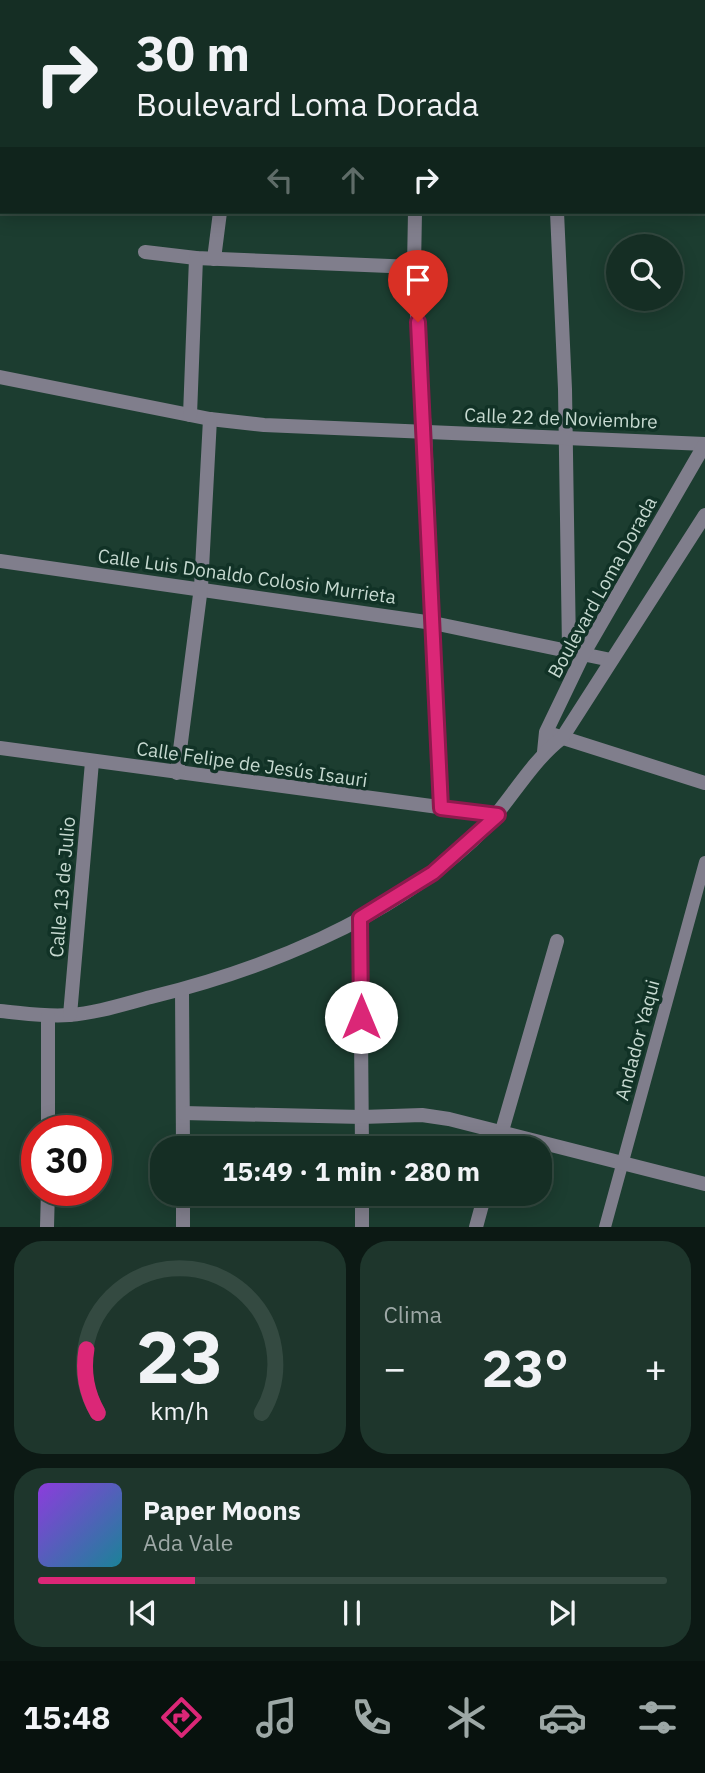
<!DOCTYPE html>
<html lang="es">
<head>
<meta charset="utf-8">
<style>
	:root { --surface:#152e24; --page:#1e362c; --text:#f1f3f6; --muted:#9da8a6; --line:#344a41; --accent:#db2777 }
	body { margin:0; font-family:"IBM Plex Sans",sans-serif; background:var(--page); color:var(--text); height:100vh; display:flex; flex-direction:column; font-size:26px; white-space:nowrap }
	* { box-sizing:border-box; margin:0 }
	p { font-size:23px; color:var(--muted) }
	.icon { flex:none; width:38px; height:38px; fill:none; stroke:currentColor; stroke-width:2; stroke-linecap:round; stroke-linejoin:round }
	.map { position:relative; height:1227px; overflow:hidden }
	.sheet { display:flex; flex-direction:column; gap:14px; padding:14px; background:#0c1914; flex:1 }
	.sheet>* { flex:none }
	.top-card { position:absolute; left:0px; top:0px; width:705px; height:214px; box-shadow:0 4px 18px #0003,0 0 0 2px var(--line); background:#152e24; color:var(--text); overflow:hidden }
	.tools { position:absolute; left:606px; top:234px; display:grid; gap:14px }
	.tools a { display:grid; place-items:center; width:77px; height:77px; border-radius:50%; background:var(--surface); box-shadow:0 4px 18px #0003,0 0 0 2px var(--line); font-size:35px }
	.speed { position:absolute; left:21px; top:1115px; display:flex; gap:14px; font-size:35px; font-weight:700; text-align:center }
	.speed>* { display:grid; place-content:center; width:91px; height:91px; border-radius:50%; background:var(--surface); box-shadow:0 4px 18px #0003,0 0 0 2px var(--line); line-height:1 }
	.speed .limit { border:10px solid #d22; background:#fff; color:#111 }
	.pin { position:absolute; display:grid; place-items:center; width:60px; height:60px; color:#fff; margin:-72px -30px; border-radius:50% 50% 50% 0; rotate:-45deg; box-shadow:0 0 7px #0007 }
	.pin .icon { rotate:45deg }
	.me { position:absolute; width:77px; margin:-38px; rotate:0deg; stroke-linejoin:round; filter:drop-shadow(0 0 5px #0008) }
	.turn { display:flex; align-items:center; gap:24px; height:147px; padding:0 21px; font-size:32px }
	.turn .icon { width:91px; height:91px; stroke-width:2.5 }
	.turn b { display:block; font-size:49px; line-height:60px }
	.lanes { display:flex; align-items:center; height:66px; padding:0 21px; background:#0003; justify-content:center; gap:35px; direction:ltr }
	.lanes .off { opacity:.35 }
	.big { font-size:52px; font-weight:700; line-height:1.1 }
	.sheet .widget { flex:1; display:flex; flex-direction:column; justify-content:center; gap:10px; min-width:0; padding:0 24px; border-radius:28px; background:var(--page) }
	.sheet .dial { align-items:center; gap:0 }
	.dial svg { height:182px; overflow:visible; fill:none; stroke:var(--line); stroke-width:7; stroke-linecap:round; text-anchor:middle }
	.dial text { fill:var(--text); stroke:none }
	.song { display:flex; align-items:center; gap:21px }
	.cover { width:84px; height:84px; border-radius:10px; background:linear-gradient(135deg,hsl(270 70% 55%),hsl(190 70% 35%)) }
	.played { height:7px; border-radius:4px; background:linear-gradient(90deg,var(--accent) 25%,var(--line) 25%) }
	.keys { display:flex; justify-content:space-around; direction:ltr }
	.heat { display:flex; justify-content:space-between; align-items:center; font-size:38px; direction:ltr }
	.sheet .tiles { flex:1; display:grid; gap:14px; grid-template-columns:1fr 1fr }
	.widget:last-child { grid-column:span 2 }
	.trip { position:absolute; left:150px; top:1136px; width:402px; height:70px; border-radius:28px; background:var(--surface); box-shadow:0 4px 18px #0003,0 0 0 2px var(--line); font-weight:700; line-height:70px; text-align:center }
	.tabs { display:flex; height:112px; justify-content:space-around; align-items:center; background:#08120e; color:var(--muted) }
	.tabs .icon { width:49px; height:49px }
	.tabs .on { color:var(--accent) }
	.tabs b { font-size:32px; color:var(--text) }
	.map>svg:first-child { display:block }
</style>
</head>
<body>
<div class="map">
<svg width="705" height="1227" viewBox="0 0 705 1227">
	<rect width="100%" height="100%" fill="#1c3d30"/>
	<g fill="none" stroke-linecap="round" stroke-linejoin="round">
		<polyline stroke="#807e8c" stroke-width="12" points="605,1227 705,862"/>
		<g stroke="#807e8c" stroke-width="14">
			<polyline points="247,2 247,0"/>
			<polyline points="426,2 426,0"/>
			<polyline points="595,2 595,0"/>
			<polyline points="415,212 414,267 425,433 441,809"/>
			<polyline points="557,212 565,389 569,649"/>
			<polyline points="145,252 196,258 414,267"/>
			<polyline points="214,259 220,212"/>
			<polyline points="0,377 210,419 264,425 705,444"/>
			<polyline points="190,415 196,258"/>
			<polyline points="0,561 433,623 611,660"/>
			<polyline points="554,735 705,783"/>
			<polyline points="0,748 498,815"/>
			<polyline points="544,752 546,732 584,653 705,444"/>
			<polyline points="177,773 201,587 210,419"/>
			<polyline points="360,918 362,1148"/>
			<polyline points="182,990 183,1148"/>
			<path d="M0,1011C23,1013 46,1017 69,1015C97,1013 124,1004 151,997C262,970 387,920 472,841C506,810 526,766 562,738L705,515"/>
			<polyline points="70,1015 92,762"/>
			<polyline points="48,1016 48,1130"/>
			<polyline points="183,1113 362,1117 422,1115 449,1119 705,1184"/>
			<polyline points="497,1148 557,941"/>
			<polyline points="183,1194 183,1227"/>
			<polyline points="362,1194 362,1227"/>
			<polyline points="47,1227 48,1190"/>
			<polyline points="476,1227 485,1194"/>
		</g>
	</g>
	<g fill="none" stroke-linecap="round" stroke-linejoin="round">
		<g stroke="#8e194d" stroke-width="18">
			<polyline id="route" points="361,1017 360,918 433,873 498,815 441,808 418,322"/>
		</g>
		<use href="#route" stroke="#db2777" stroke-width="12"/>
	</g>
	<g text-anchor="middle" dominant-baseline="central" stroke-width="7" stroke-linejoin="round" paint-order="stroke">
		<g font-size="19" fill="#c6d9d0" stroke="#113226">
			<text transform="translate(561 418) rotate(2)">Calle 22 de Noviembre</text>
			<text transform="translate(247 576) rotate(8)">Calle Luis Donaldo Colosio Murrieta</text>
			<text transform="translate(602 587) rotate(-61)">Boulevard Loma Dorada</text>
			<text transform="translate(252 764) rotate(8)">Calle Felipe de Jesús Isauri</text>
			<text transform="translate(62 887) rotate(-85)">Calle 13 de Julio</text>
			<text transform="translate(637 1040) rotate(-75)">Andador Yaqui</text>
		</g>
	</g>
</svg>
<div class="tools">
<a><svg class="icon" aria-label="search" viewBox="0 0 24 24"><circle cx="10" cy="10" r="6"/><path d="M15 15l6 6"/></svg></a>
</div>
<div class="speed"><div class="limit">30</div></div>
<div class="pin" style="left:418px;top:322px;background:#d93025"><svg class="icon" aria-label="arrive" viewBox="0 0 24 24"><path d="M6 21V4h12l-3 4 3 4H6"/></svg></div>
<svg class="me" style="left:361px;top:1017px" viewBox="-20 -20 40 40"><circle r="19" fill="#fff"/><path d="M0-13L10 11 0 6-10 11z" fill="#db2777"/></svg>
<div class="trip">15:49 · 1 min · 280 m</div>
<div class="top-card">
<div class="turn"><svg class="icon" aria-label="right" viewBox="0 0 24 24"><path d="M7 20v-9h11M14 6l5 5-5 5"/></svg><div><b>30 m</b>Boulevard Loma Dorada</div></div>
<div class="lanes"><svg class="icon off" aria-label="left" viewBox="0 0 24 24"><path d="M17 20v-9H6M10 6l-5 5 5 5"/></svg><svg class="icon off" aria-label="ahead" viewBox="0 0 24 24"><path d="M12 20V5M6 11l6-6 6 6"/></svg><svg class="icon" aria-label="right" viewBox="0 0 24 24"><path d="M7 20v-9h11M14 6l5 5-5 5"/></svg></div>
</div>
</div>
<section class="sheet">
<div class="tiles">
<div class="widget dial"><svg viewBox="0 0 100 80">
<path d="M14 69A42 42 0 1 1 86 69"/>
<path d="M14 69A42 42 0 0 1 9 41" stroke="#db2777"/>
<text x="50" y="56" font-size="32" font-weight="700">23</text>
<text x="50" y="72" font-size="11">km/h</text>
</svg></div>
<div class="widget"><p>Clima</p>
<div class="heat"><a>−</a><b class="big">23°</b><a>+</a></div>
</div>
<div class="widget">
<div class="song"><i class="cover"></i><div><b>Paper Moons</b><p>Ada Vale</p></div></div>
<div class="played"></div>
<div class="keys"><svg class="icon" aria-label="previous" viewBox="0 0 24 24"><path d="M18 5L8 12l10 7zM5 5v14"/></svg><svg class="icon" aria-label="pause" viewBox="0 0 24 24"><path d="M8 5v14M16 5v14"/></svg><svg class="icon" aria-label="next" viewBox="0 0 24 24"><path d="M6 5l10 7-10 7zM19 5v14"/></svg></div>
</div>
</div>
</section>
<nav class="tabs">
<b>15:48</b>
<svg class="icon on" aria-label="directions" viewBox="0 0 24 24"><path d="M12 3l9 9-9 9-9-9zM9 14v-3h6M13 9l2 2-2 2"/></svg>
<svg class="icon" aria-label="music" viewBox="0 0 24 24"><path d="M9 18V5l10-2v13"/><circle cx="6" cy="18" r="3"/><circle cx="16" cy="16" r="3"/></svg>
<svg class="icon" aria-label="phone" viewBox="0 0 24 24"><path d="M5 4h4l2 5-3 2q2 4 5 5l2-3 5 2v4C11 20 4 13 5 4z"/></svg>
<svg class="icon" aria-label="climate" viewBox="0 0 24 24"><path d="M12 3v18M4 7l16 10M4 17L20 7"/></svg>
<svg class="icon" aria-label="car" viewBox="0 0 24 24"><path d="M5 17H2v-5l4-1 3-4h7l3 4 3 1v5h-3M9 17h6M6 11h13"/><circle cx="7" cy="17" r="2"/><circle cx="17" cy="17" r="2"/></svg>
<svg class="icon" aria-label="filters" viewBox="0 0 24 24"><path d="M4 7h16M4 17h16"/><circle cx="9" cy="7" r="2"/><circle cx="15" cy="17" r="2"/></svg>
</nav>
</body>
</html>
